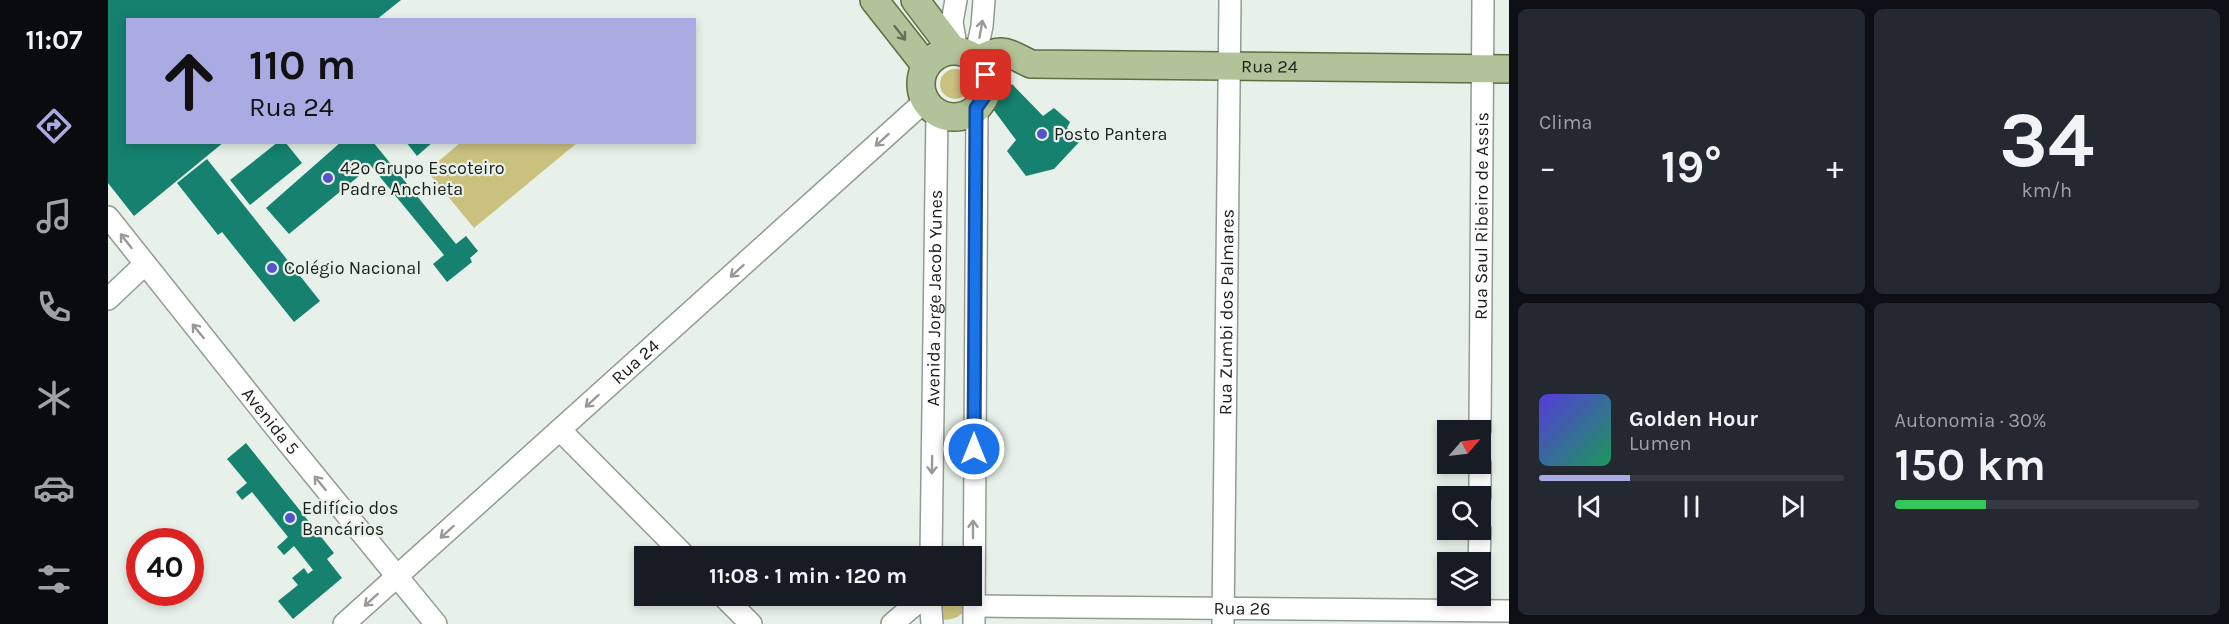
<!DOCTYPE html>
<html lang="pt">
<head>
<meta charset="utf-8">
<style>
	:root { --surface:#171b24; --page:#242831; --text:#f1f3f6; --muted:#9ea1a6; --line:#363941; --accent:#aaabe2 }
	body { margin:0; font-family:Karla,sans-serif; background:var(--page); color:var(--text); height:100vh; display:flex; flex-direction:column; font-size:22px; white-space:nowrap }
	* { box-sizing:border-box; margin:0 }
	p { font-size:20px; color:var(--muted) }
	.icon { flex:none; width:33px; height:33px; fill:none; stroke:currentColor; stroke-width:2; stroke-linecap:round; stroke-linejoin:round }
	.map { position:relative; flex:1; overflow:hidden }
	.sheet { display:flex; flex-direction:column; gap:9px; padding:9px; background:#0d0f14; width:720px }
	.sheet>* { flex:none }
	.hud { position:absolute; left:18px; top:18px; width:570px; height:126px; border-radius:0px; box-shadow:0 3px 9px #0003; background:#aaabe2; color:#111; overflow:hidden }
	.needle { width:39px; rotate:62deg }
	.fabs { position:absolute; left:1329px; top:420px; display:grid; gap:12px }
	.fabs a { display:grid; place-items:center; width:54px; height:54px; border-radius:0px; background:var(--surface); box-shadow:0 3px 9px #0003; font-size:30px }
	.speed { position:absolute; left:18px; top:528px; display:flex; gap:12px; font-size:30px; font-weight:700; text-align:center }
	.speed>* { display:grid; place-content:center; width:78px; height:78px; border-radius:50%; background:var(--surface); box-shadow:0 3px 9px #0003; line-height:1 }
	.speed .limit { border:9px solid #d22; background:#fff; color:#111 }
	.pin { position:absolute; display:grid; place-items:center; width:51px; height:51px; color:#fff; margin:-26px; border-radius:12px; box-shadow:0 3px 9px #0006 }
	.me { position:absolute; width:66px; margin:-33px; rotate:0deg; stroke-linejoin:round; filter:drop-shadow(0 0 4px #0008) }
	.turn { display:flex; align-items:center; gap:21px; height:126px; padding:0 24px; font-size:27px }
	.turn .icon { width:78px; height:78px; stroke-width:2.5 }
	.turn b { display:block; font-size:42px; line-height:51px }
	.big { font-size:45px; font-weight:700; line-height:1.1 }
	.sheet .tile { flex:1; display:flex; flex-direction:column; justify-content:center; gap:9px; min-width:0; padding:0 21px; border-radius:9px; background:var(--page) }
	.sheet .dial { align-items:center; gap:0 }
	.dial b { font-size:78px; line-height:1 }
	.song { display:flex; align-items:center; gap:18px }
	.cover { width:72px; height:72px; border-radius:9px; background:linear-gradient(135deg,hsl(250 70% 55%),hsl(150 70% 35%)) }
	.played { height:6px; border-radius:3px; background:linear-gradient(90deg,var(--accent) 30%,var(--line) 30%) }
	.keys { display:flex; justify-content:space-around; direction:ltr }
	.heat { display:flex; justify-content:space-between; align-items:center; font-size:33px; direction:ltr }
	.charge { height:9px; border-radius:4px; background:linear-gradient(90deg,#34c759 30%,var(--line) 0) }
	.sheet .tiles { flex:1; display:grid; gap:9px; grid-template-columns:repeat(2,1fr) }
	.trip { position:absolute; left:526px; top:546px; width:348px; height:60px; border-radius:0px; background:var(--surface); box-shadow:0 3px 9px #0003; font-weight:700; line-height:60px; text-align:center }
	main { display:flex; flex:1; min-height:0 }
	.tab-bar { display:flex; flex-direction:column; width:108px; justify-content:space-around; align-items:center; background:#090b0e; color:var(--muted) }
	.tab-bar .icon { width:42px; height:42px }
	.tab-bar .on { color:var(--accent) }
	.tab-bar b { font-size:27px; color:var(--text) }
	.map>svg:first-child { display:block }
</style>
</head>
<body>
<main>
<nav class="tab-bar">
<b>11:07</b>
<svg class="icon on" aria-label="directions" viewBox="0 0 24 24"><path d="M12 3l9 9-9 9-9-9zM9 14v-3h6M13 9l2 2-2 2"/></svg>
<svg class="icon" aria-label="music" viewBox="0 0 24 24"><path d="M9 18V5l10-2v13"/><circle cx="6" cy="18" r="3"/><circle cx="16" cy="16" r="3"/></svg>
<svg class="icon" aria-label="phone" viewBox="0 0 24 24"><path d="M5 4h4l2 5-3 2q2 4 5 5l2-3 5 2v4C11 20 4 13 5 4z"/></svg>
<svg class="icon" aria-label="climate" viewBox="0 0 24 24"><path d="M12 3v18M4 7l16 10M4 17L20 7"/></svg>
<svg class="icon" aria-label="car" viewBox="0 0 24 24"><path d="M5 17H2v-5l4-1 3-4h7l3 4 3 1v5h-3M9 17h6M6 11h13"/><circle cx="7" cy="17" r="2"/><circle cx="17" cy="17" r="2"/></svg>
<svg class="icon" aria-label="filters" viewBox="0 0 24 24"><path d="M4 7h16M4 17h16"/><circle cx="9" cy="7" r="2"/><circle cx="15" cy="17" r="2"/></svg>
</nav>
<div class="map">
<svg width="1401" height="624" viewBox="0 0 1401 624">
	<rect width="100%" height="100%" fill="#e7f1e9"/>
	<g fill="#cbc17f">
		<circle cx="847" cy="84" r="15"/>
		<polygon points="352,143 352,142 469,143 366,228 319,171"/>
		<path d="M835,596C839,596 846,594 850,596C867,601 855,624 830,619L832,597Z"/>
	</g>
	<g fill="#15816e">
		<polygon points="0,0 293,0 268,20 20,20 20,142 116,142 26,216 0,183"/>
		<polygon points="904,84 935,116 946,108 962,122 959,128 973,140 946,169 918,176 899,151 908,140 882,105"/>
		<polygon points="170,142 177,142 194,163 142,205 122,180"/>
		<polygon points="233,142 265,142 348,244 358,236 370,251 362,258 364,262 339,282 325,264 336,255 263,166 181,234 158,208"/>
		<polygon points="298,142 325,142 309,156"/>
		<polygon points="99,159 212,301 186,322 114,232 110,235 69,183"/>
		<polygon points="138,443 226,553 219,559 234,578 185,619 170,601 190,585 184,578 196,568 200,574 205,570 186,546 176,555 169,547 180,537 144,492 134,500 128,492 139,483 119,459"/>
	</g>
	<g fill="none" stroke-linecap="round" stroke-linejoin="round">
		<g stroke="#929b94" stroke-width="24">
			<g id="minor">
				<polyline points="848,0 844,22 849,51"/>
				<polyline points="867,58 874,26 876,0"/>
				<path id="s1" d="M0,217L176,438L328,624"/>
				<polyline points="0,299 37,264"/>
				<polyline points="452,430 577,556"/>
				<path id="s2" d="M1372,430L1375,0"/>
				<polyline points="1372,496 1372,464"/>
				<path id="s3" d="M823,556L829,113"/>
				<polyline points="1371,562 1372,530"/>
				<polyline points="615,596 643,624"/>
				<polyline points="822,596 824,624"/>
				<path id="s4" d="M867,606L1401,611"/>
				<path id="s5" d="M236,624L817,101"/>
				<polyline points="784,624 817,596"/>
				<polyline points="866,624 869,108"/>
				<path id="s6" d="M1115,624L1122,0"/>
			</g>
		</g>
		<g stroke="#5d6f41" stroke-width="30">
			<g id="major">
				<polyline points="766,0 818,66"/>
				<polyline points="807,0 845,50"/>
				<circle cx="846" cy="84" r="33"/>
				<path id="s7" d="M869,61C894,45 899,53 923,64L1401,69"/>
			</g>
		</g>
		<use href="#minor" stroke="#fff" stroke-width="21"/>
		<use href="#major" stroke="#b3c399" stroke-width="27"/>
	</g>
	<defs><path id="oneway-shaft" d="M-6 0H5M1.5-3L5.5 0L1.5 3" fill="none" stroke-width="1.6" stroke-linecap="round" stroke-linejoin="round" transform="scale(1.5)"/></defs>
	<g stroke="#989a98">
		<use href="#oneway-shaft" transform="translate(873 29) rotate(-80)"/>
		<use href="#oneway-shaft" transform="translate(774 140) rotate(138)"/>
		<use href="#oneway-shaft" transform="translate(18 241) rotate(-128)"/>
		<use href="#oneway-shaft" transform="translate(629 271) rotate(138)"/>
		<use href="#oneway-shaft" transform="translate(90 331) rotate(-129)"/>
		<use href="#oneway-shaft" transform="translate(484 401) rotate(138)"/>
		<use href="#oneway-shaft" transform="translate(824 465) rotate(91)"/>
		<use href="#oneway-shaft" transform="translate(212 483) rotate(-129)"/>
		<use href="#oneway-shaft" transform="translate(865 529) rotate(-90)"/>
		<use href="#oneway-shaft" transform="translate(339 532) rotate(138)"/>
		<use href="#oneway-shaft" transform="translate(263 600) rotate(138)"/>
	</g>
	<use stroke="#67705a" href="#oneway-shaft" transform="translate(792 33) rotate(52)"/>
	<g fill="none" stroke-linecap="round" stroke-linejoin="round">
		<g stroke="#114b97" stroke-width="15">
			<polyline id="route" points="866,449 868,108 878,94 878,75"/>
		</g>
		<use href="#route" stroke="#1a73e8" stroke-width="10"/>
	</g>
	<g fill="#5353ca" stroke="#e7f1e9" stroke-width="2">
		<circle cx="934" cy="134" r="6"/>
		<circle cx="220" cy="178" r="6"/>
		<circle cx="164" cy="268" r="6"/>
		<circle cx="182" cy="518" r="6"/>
	</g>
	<g text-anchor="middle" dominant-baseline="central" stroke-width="4.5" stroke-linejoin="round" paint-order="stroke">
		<g font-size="18" fill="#1b1e1b" stroke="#e7f1e9">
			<text stroke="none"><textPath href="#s7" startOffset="297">Rua 24</textPath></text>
			<text stroke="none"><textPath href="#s2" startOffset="214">Rua Saul Ribeiro de Assis</textPath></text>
			<text stroke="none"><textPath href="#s3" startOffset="258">Avenida Jorge Jacob Yunes</textPath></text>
			<text stroke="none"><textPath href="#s6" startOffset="312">Rua Zumbi dos Palmares</textPath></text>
			<text stroke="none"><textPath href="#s5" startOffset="392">Rua 24</textPath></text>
			<text stroke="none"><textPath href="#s1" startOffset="261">Avenida 5</textPath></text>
			<text stroke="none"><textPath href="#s4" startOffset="267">Rua 26</textPath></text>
		</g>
		<g font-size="18" fill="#1b1e1b" stroke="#e7f1e9" text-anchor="start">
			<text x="946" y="134">Posto Pantera</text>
			<text x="232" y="168">42º Grupo Escoteiro<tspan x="232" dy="21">Padre Anchieta</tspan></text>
			<text x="176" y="268">Colégio Nacional</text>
			<text x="194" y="508">Edifício dos<tspan x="194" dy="21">Bancários</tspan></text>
		</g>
	</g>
</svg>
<div class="fabs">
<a><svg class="needle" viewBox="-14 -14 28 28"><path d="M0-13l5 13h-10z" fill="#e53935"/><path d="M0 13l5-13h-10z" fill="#9ea1a6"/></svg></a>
<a><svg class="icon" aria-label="search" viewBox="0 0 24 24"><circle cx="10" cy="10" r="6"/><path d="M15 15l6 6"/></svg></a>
<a><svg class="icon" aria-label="layers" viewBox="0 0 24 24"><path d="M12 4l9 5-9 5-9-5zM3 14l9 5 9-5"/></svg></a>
</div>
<div class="speed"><div class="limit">40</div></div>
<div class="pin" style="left:878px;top:75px;background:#d93025"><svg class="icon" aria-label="arrive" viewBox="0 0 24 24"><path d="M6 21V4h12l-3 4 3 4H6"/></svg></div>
<svg class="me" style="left:866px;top:449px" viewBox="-20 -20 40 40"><circle r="17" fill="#1a73e8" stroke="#fff" stroke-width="3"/><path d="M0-11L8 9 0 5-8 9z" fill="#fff"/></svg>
<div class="trip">11:08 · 1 min · 120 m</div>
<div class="hud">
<div class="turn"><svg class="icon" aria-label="ahead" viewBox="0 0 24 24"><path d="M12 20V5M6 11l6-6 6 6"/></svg><div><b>110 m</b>Rua 24</div></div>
</div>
</div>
<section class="sheet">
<div class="tiles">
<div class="tile"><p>Clima</p>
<div class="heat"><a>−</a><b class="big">19°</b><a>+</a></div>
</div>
<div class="tile dial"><b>34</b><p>km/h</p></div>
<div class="tile">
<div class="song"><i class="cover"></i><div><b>Golden Hour</b><p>Lumen</p></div></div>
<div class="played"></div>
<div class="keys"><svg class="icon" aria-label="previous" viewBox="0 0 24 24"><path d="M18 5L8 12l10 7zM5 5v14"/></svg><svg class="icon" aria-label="pause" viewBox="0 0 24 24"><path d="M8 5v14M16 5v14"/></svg><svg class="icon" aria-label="next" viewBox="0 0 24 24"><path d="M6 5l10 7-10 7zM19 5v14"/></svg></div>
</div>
<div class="tile"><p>Autonomia · 30%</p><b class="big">150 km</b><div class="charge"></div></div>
</div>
</section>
</main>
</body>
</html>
